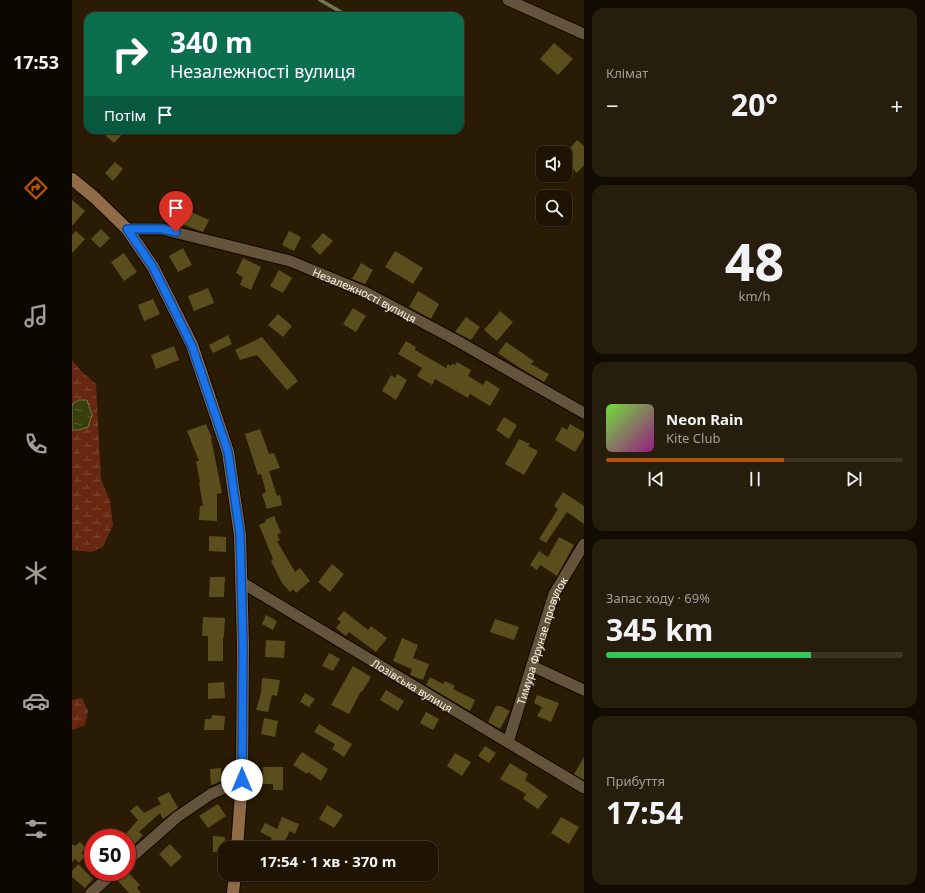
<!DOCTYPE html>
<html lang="uk">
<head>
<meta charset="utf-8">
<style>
	:root { --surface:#1f1403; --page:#271d0d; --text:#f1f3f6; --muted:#a19e9a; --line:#3c3325; --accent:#b45309 }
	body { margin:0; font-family:"Noto Sans",sans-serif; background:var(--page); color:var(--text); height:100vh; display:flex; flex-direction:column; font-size:15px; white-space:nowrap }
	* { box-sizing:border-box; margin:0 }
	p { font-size:13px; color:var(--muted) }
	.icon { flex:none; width:22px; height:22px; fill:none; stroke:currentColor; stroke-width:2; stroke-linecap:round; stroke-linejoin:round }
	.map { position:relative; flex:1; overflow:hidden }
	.details { display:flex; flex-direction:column; gap:8px; padding:8px; background:#110b02; width:341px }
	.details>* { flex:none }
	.guide { position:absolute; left:12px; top:12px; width:380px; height:122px; border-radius:12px; box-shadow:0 1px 3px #0004,0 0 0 1px var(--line); background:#0b6e4f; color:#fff; overflow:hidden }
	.controls { position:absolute; left:464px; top:146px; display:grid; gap:8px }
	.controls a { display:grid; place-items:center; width:36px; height:36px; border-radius:8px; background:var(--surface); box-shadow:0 1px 3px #0004,0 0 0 1px var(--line); font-size:20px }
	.speed { position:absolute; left:12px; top:829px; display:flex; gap:8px; font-size:20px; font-weight:700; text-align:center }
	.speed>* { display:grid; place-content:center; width:52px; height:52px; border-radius:50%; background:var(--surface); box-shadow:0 1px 3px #0004,0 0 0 1px var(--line); line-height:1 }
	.speed .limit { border:6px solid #d22; background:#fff; color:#111 }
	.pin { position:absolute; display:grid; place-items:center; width:34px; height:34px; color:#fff; margin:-41px -17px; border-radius:50% 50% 50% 0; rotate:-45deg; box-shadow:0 0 4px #0007 }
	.pin .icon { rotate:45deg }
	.me { position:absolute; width:44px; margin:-22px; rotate:0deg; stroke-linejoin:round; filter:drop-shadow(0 0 3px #0008) }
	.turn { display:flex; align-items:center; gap:14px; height:84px; padding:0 20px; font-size:18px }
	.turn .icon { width:52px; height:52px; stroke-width:2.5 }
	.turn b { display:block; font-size:28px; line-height:34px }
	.then { display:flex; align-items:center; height:38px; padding:0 20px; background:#0003; gap:8px; font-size:15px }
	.big { font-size:30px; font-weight:700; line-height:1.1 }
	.details .tile { flex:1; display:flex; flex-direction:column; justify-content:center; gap:6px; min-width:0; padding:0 14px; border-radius:12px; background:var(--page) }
	.details .dial { align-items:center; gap:0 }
	.dial b { font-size:52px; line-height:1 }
	.song { display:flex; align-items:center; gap:12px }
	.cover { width:48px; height:48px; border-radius:6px; background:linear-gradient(135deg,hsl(100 70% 55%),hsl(310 70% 35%)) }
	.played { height:4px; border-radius:2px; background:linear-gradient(90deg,var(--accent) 60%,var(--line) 60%) }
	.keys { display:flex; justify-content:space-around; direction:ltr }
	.heat { display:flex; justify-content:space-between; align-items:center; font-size:22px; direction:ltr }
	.charge { height:6px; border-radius:3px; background:linear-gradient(90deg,#34c759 69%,var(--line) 0) }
	.trip { position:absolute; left:146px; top:841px; width:220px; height:40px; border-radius:12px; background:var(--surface); box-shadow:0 1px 3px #0004,0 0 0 1px var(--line); font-weight:700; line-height:40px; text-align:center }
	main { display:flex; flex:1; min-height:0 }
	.dock { display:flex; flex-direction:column; width:72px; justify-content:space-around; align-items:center; background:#0c0801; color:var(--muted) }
	.dock .icon { width:28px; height:28px }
	.dock .selected { color:var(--accent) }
	.dock b { font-size:18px; color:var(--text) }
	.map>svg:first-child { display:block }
</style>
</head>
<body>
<main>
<nav class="dock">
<b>17:53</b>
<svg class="icon selected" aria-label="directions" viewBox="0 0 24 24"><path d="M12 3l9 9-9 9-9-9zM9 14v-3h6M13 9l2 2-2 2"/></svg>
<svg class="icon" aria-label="music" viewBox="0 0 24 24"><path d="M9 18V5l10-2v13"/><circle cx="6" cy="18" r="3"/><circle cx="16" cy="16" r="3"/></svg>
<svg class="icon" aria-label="phone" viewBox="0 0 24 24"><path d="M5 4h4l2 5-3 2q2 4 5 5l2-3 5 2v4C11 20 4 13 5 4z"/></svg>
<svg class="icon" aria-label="climate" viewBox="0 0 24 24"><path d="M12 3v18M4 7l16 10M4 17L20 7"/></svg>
<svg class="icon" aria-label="car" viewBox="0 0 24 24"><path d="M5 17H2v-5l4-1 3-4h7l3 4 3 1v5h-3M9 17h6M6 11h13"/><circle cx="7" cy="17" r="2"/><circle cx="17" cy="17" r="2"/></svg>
<svg class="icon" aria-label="filters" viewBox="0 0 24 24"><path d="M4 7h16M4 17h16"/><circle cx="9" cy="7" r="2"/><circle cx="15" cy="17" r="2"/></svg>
</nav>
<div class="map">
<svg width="512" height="893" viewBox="0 0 512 893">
	<defs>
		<pattern id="wetland-marsh" width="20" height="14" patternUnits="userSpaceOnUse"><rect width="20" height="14" fill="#682711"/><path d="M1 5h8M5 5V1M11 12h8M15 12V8" fill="none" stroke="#7e4734"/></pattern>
		<pattern id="water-ripples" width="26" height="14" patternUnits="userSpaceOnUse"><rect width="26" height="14" fill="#383e0c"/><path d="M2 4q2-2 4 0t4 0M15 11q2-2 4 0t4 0" fill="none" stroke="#565a2f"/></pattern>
	</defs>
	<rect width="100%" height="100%" fill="#291b04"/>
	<g fill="url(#wetland-marsh)">
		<polygon points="0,360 9,371 24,384 29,479 38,501 41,525 31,547 19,552 0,550 0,430 7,430 7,400 0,404"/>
		<polygon points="10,698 16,711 13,725 0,730 0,700"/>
	</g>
	<polygon fill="url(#water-ripples)" stroke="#73754d" points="7,400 15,400 20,415 16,427 7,430 0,430 0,404"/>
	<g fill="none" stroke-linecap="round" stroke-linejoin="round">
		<polyline stroke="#73754d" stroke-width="3.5" points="248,0 276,16"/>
	</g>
	<g fill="#5a4f1c">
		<polygon points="482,43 501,59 486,75 468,59"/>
		<polygon points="27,130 54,130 42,143"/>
		<polygon points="505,140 512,146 512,165 505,173 493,162 493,154"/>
		<polygon points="43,162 51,169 41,181 33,173"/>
		<polygon points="98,194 111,204 108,207 137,220 131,232 112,225 92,208 94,206 90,204"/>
		<polygon points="0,200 13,211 0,226"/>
		<polygon points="29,229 38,238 28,248 19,239"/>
		<polygon points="4,231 13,239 0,253 0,235"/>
		<polygon points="217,231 229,237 222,251 210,245"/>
		<polygon points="251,233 261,241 248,255 239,246"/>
		<polygon points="111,248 120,265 106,272 97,256"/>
		<polygon points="323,251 351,268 341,284 313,267"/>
		<polygon points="52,253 65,272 52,281 39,262"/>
		<polygon points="171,258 189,267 179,290 168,285 171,277 164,273"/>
		<polygon points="289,263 301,270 293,284 280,279"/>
		<polygon points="207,270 220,278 211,293 198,286"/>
		<polygon points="136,288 142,303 122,311 116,296"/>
		<polygon points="346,291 367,304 359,319 337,307"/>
		<polygon points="81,299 88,314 72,321 66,305"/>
		<polygon points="281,308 294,316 284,332 271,324"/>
		<polygon points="428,311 441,322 425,341 412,330"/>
		<polygon points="206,314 220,326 211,337 196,325"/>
		<polygon points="394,317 408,327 399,340 383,332"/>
		<polygon points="156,335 160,344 141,353 137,345"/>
		<polygon points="190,337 226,381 215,390 185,355 168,360 163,350"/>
		<polygon points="334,341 344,347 343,350 374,368 376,364 379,366 380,364 383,365 385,362 399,370 396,376 411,385 414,380 428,389 418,406 398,394 396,398 363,379 360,385 345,376 350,368 326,354"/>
		<polygon points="434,342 462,361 459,364 477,374 472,382 448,368 426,353"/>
		<polygon points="102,346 107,360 84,369 79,355"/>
		<polygon points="325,374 335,380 324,400 310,391 319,375 323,378"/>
		<polygon points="432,417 445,425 437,439 424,430"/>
		<polygon points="134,424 140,438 139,438 150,493 145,494 145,521 127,520 128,506 131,506 127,483 128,483 124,461 127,461 115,431"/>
		<polygon points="498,424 512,432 512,437 503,452 483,440 490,427 495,430"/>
		<polygon points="188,429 197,454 202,453 208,468 197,471 205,496 208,495 210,505 195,509 190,494 194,492 189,474 186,475 173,434"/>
		<polygon points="447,439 458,444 456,446 466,451 452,475 433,464"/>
		<polygon points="491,492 512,506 512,524 495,512 474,543 467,539 486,509 482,506"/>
		<polygon points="202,516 209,533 205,534 208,540 205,541 223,572 228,568 238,581 224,593 221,589 218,592 210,583 199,561 201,559 187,525 194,522 193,520"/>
		<polygon points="137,536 154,537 154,552 137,551"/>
		<polygon points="487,537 502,545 485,576 468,565 465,570 458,565 467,551 476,557"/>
		<polygon points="260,564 272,574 258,592 246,582"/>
		<polygon points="138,577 153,577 152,597 137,597"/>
		<polygon points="272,611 296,630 299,626 315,638 304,652 277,632 274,636 264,628 269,622 265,619"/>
		<polygon points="194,615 205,621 201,630 190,624"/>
		<polygon points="131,617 153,618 152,637 151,637 151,661 136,661 136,636 130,636"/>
		<polygon points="423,619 447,627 442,640 418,632"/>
		<polygon points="330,638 346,645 341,658 357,664 351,680 338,675 340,669 321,661"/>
		<polygon points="194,640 213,641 212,658 193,657"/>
		<polygon points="257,653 268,659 261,671 250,666"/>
		<polygon points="281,666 299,677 290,692 289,691 277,714 259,705"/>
		<polygon points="358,677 371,684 373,681 383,686 381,689 403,700 398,711 354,685"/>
		<polygon points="190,678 208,680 205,696 200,695 196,712 184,710 189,693"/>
		<polygon points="152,682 153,698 136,699 136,683"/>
		<polygon points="314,690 332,701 326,711 308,700"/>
		<polygon points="233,693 243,699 237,707 228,702"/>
		<polygon points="465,695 487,703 479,722 465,716 470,707 462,703"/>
		<polygon points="424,706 428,706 438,711 428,729 416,722"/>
		<polygon points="354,712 367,719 361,730 348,723"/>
		<polygon points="140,715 153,716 152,730 132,730 133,719 139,719"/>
		<polygon points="192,718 206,721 203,737 189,734"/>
		<polygon points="247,724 280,744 272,757 260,749 263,744 242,732"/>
		<polygon points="413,746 424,753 417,763 406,756"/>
		<polygon points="230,752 256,769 249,781 236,772 235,774 221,765"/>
		<polygon points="383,753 399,762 390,776 375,766"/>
		<polygon points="512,757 512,780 502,774"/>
		<polygon points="438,763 456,774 453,780 476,796 466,809 451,799 454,794 428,779"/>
		<polygon points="191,767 211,767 211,790 201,790 201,784 191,784"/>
		<polygon points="149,768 150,781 139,785 138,769"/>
		<polygon points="97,792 106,808 91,819 88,813 67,832 71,835 60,847 55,843 55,838 50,838 66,820 58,811 65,805 72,813 89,804 85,798"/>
		<polygon points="146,804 154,816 136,828 127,816"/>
		<polygon points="255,805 271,815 262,828 247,819"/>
		<polygon points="210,817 227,824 223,834 218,831 210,846 199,840 200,838 188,832 193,823 205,829"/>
		<polygon points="489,817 507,827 497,844 479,833"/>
		<polygon points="141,836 153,837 152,852 141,852"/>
		<polygon points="8,842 14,848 9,853 13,856 7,863 3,859 0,862 0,844 3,846"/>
		<polygon points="98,844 110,857 99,867 87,854"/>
		<polygon points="6,864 21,879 13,888 0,877 0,871"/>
		<polygon points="56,872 68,885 65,888 69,893 57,893 46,881"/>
	</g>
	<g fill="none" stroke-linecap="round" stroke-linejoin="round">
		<g stroke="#110600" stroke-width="13">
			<g id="street">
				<polyline points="436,0 512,34"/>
				<path id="s1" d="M55,229H90L218,261L293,292L380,338L512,413"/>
				<path id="s2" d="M169,582L512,788"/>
				<polyline points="460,666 512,690"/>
				<path id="s3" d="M436,742L482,594L512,544"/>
				<polyline points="55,861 105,817 139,794 170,780"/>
				<polyline points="19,893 42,872"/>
			</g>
		</g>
		<g stroke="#110600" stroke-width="14">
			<g id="secondary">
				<polyline points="0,179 22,197 55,229 81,267 120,345 156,452 168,535 171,645 170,780 165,848"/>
				<polyline points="161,893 163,874"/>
			</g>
		</g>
		<use href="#street" stroke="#64543c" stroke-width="11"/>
		<use href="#secondary" stroke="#906b46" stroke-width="12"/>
	</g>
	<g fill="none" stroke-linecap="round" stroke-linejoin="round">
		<g stroke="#114b97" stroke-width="10">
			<polyline id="route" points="104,232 90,229 55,229 81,267 120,346 156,452 168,534 171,645 170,780"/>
		</g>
		<use href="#route" stroke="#1a73e8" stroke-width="7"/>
	</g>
	<g text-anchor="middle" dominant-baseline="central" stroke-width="4" stroke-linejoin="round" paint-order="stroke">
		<g font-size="11" fill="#fdf4e6" stroke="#0d0702">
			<text stroke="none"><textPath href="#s1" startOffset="249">Незалежності вулиця</textPath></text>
			<text stroke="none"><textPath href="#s3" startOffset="107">Тимура Фрунзе провулок</textPath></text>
			<text stroke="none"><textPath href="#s2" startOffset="200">Лозівська вулиця</textPath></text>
		</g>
	</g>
</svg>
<div class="controls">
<a><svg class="icon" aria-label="sound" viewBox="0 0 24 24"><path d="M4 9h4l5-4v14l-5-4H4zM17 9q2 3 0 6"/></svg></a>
<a><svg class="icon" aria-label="search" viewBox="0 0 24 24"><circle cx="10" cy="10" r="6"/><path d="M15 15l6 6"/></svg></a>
</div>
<div class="speed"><div class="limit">50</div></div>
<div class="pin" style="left:104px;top:232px;background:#d93025"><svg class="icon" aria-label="arrive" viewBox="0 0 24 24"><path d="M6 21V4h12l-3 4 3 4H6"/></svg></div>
<svg class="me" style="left:170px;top:780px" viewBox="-20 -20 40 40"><circle r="19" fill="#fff"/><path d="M0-13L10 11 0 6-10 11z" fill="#1a73e8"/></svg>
<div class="trip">17:54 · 1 хв · 370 m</div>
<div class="guide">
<div class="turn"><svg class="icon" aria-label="right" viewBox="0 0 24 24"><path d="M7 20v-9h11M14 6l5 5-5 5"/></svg><div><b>340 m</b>Незалежності вулиця</div></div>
<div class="then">Потім<svg class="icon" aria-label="arrive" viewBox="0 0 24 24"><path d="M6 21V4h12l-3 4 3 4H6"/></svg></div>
</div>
</div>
<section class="details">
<div class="tile"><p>Клімат</p>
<div class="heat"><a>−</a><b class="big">20°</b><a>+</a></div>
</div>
<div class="tile dial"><b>48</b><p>km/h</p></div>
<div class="tile">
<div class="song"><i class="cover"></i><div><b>Neon Rain</b><p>Kite Club</p></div></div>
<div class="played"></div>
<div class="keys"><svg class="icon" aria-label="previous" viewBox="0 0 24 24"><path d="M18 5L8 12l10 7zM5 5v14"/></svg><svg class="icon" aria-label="pause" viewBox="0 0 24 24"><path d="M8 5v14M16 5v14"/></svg><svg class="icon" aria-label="next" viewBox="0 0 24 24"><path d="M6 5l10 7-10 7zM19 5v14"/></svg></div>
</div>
<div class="tile"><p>Запас ходу · 69%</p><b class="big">345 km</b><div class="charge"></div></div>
<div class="tile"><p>Прибуття</p><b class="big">17:54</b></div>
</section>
</main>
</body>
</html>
